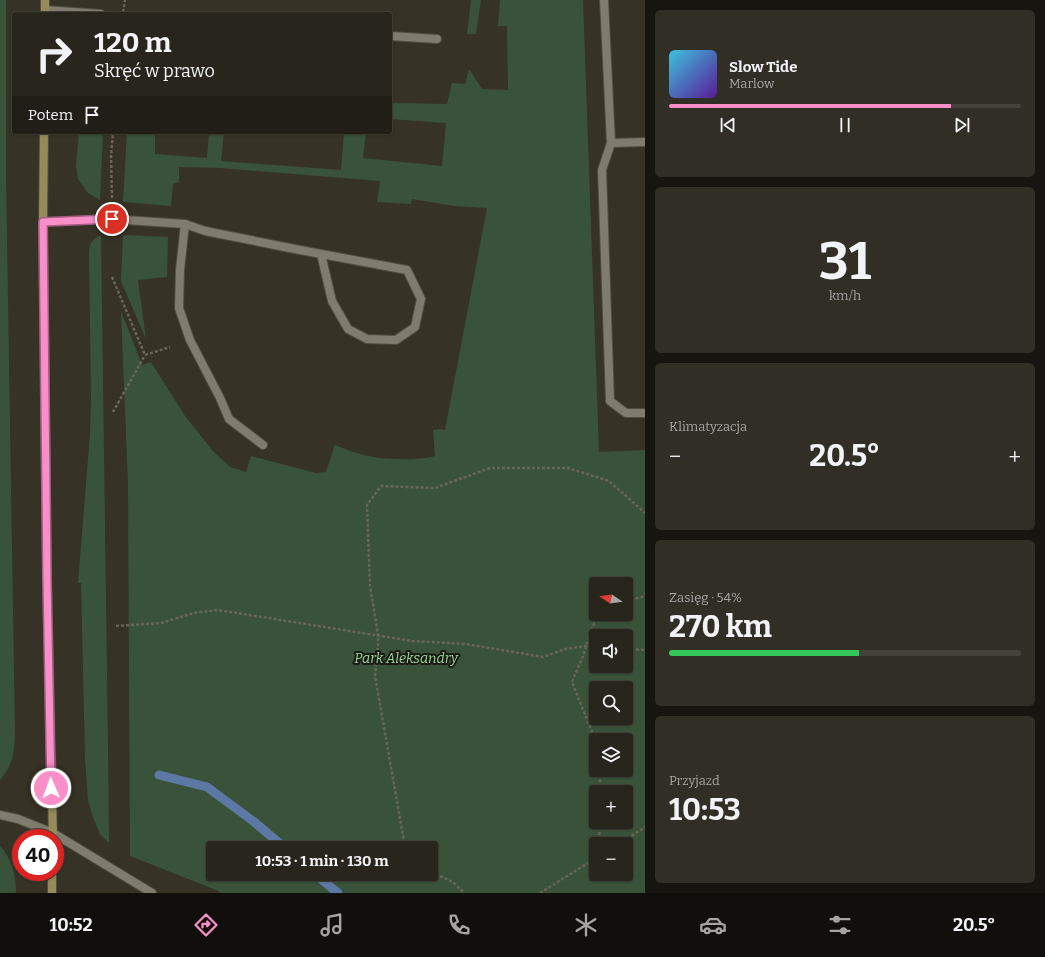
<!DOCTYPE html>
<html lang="pl">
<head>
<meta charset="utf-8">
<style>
	:root { --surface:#28261c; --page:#302e25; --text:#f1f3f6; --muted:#a5a5a3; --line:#44433b; --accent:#f98fc8 }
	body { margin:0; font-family:Bitter,serif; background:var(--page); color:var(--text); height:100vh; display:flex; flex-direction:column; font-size:15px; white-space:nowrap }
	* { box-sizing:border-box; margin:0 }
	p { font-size:13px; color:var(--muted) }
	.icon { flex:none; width:22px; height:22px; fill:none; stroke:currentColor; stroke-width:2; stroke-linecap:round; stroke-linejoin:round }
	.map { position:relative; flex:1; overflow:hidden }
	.details { display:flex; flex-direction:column; gap:10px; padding:10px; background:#16150f; width:400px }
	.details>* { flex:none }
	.top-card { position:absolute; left:12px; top:12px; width:380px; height:122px; border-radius:4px; box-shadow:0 1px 3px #0004,0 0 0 1px var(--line); background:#28261c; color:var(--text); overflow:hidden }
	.needle { width:26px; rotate:283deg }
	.tools { position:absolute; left:589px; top:577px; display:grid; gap:8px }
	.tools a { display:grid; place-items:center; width:44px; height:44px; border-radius:4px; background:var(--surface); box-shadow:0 1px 3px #0004,0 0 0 1px var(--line); font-size:20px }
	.speed { position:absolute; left:12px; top:829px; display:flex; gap:8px; font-size:20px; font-weight:700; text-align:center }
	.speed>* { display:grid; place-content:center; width:52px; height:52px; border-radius:50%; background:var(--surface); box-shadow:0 1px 3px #0004,0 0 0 1px var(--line); line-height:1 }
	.speed .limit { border:6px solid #d22; background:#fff; color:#111 }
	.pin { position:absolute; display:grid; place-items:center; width:34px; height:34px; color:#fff; margin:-17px; border:2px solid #fff; border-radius:50%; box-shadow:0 1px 4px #0007 }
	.me { position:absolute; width:44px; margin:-22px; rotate:358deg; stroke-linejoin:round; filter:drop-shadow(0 0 3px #0008) }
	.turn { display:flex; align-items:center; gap:14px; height:84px; padding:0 16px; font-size:18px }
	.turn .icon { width:52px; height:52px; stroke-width:2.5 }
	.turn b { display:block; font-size:28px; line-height:34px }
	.then { display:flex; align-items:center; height:38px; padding:0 16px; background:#0003; gap:8px; font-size:15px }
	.big { font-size:30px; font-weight:700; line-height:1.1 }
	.details .widget { flex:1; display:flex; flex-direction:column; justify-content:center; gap:6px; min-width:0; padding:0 14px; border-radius:6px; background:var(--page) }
	.details .dial { align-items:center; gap:0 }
	.dial b { font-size:52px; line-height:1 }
	.song { display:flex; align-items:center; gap:12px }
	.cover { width:48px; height:48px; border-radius:6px; background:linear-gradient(135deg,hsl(190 70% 55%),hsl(270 70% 35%)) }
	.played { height:4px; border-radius:2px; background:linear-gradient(90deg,var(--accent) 80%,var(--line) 80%) }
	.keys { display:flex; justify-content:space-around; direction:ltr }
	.heat { display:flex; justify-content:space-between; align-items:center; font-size:22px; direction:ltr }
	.charge { height:6px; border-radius:3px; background:linear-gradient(90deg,#34c759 54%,var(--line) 0) }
	.trip { position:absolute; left:206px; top:841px; width:232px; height:40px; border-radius:4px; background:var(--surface); box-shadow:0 1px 3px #0004,0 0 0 1px var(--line); font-weight:700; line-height:40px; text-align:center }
	.menu { display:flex; height:64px; justify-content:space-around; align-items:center; background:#100f0b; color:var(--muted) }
	.menu .icon { width:28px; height:28px }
	.menu .on { color:var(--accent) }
	.menu b { font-size:18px; color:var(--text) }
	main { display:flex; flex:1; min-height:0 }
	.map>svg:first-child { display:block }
</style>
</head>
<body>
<main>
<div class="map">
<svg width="645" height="893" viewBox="0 0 645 893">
	<rect width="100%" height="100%" fill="#363225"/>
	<g fill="#39533a" fill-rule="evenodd">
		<path d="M0,0H6V175L15,734C14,754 13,765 0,780Z"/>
		<polygon points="471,0 481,0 476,34 467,34"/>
		<path d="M500,0H583L599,452L645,450V893H221L216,890L130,856L128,483L121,311L142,365L151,362L185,416L213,451L230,467L246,472L251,456L316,473L326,472L335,445C343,448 352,452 361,454C379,460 417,461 435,456L433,430L440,429L445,430L487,208L455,206L412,199L411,204L377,202L380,181L220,168L179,167V182L173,184L171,206L123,202L127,132H155V154L207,158L209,132H224L221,161L341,170L344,132H366L363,158L442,166L446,123L390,119V103L447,104L452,83L465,84L469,69L482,89L508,90L507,26H498ZM596,584H626V614H596ZM596,636H626V666H596ZM596,688H626V718H596ZM596,740H626V770H596ZM596,792H626V822H596ZM596,844H626V874H596ZM213,848H431V874H213Z"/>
		<polygon points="79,132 103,132 100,200 88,193 78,179 76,166"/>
		<path d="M101,235L108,745L109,843L100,834L93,817L88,801L85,758L81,583H78L90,434L91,399L89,253C90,243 91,240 101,235Z"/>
		<polygon points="123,235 168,237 167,277 138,280 146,339 121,281"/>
		<path d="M0,846C12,859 16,876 16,893H0Z"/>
	</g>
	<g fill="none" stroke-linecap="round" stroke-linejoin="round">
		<g stroke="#5e78a6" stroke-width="9">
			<polyline points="159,775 207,787 253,821 285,848"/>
			<polyline points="315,874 338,893"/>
		</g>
		<g stroke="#504e42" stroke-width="10">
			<g id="lane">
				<polyline points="604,0 611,143 602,170 610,401 626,413 645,413"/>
				<polyline points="45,10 101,14"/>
				<polyline points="390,36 437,39"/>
				<polyline points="611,143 645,142"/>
				<polyline points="43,222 111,219 185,224 180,270 179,308 190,340 220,398 229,419 263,445"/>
				<polyline points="185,224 205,231 300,250 407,270 421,299 415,327 396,340 367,339 348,329 332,301 321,254"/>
			</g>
		</g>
		<g stroke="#504e42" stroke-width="10">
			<polyline id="street" points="0,815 18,819 53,833 152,893"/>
		</g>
		<g stroke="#504e42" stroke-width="10">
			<g id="secondary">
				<polyline points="45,0 45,14"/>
				<polyline points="44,132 43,222 47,580 53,838"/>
				<polyline points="52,893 52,872"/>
			</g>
		</g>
		<g stroke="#696559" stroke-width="2.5" stroke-dasharray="3 2" stroke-linecap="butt">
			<polyline points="123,12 125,0"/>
			<polyline points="112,198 111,156 113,132"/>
			<polyline points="112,277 145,355 170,347"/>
			<polyline points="113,412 145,355"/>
			<polyline points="626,601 642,597 645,594"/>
			<polyline points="116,626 161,623 194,613 218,610 412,641 466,644 543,657 565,649 586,646 596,647"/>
			<polyline points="626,649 645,650"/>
			<polyline points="596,742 572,682 583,656 597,614"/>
			<polyline points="600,792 600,770"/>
			<polyline points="600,822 599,838 600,844"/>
			<polyline points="619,844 645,827"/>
			<polyline points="406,848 405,847 375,676 378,645 378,635 370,586 367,505 381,486 435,488 490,468 568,468 609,481 645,513"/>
			<polyline points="431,872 453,882 464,893"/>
			<polyline points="540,893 596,858"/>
		</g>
		<use href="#lane" stroke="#807c6d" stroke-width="8"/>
		<use href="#street" stroke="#807c6d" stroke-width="8"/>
		<use href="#secondary" stroke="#968a5b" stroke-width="8"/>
	</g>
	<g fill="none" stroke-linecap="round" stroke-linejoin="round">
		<g stroke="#a25d82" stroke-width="10">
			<polyline id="route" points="51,788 47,580 43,222 112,219"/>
		</g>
		<use href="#route" stroke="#f98fc8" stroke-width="7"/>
	</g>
	<g text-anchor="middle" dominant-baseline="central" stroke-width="4" stroke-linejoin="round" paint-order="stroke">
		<g font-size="14" font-style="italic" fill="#98d899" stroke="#1c1a14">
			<text x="406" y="658">Park Aleksandry</text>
		</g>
	</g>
</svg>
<div class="tools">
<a><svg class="needle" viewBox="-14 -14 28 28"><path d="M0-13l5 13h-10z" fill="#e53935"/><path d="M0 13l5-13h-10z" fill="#a5a5a3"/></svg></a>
<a><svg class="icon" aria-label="sound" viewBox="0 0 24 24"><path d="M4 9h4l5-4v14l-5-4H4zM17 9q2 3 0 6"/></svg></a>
<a><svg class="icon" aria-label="search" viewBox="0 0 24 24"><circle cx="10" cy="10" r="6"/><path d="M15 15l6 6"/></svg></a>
<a><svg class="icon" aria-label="layers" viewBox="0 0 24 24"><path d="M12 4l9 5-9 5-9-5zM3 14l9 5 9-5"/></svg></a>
<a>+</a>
<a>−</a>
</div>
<div class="speed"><div class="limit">40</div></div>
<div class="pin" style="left:112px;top:219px;background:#d93025"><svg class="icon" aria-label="arrive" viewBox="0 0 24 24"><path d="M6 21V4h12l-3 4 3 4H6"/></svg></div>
<svg class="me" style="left:51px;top:788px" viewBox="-20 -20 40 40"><circle r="17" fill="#f98fc8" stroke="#fff" stroke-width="3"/><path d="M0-11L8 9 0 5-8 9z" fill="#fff"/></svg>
<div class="trip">10:53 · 1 min · 130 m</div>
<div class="top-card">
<div class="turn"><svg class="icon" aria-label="right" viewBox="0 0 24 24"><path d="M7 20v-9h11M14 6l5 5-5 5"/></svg><div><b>120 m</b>Skręć w prawo</div></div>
<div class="then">Potem<svg class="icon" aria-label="arrive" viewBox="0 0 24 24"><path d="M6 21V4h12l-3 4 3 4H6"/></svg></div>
</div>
</div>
<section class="details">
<div class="widget">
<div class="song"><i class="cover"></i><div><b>Slow Tide</b><p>Marlow</p></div></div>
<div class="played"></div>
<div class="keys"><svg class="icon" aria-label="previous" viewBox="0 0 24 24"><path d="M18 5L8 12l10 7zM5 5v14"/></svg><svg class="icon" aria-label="pause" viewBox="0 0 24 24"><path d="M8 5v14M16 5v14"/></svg><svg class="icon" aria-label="next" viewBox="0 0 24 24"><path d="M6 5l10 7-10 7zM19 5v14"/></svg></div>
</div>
<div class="widget dial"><b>31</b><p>km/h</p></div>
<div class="widget"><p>Klimatyzacja</p>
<div class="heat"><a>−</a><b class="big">20.5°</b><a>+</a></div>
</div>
<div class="widget"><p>Zasięg · 54%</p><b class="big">270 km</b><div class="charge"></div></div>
<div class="widget"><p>Przyjazd</p><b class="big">10:53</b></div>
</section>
</main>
<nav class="menu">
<b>10:52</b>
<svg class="icon on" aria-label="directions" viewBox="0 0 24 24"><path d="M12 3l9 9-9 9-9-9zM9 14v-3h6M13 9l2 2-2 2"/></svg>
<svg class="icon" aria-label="music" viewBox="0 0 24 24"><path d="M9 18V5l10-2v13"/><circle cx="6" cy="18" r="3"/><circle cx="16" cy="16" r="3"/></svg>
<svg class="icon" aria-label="phone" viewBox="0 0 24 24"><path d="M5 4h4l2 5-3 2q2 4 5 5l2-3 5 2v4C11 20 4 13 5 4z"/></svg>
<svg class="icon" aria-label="climate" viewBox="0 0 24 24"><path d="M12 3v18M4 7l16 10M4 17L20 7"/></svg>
<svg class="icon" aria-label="car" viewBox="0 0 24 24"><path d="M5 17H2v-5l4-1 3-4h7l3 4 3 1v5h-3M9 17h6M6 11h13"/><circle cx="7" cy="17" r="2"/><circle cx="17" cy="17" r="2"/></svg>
<svg class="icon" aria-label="filters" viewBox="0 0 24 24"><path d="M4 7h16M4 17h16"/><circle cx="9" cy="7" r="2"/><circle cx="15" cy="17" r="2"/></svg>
<b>20.5°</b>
</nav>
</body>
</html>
